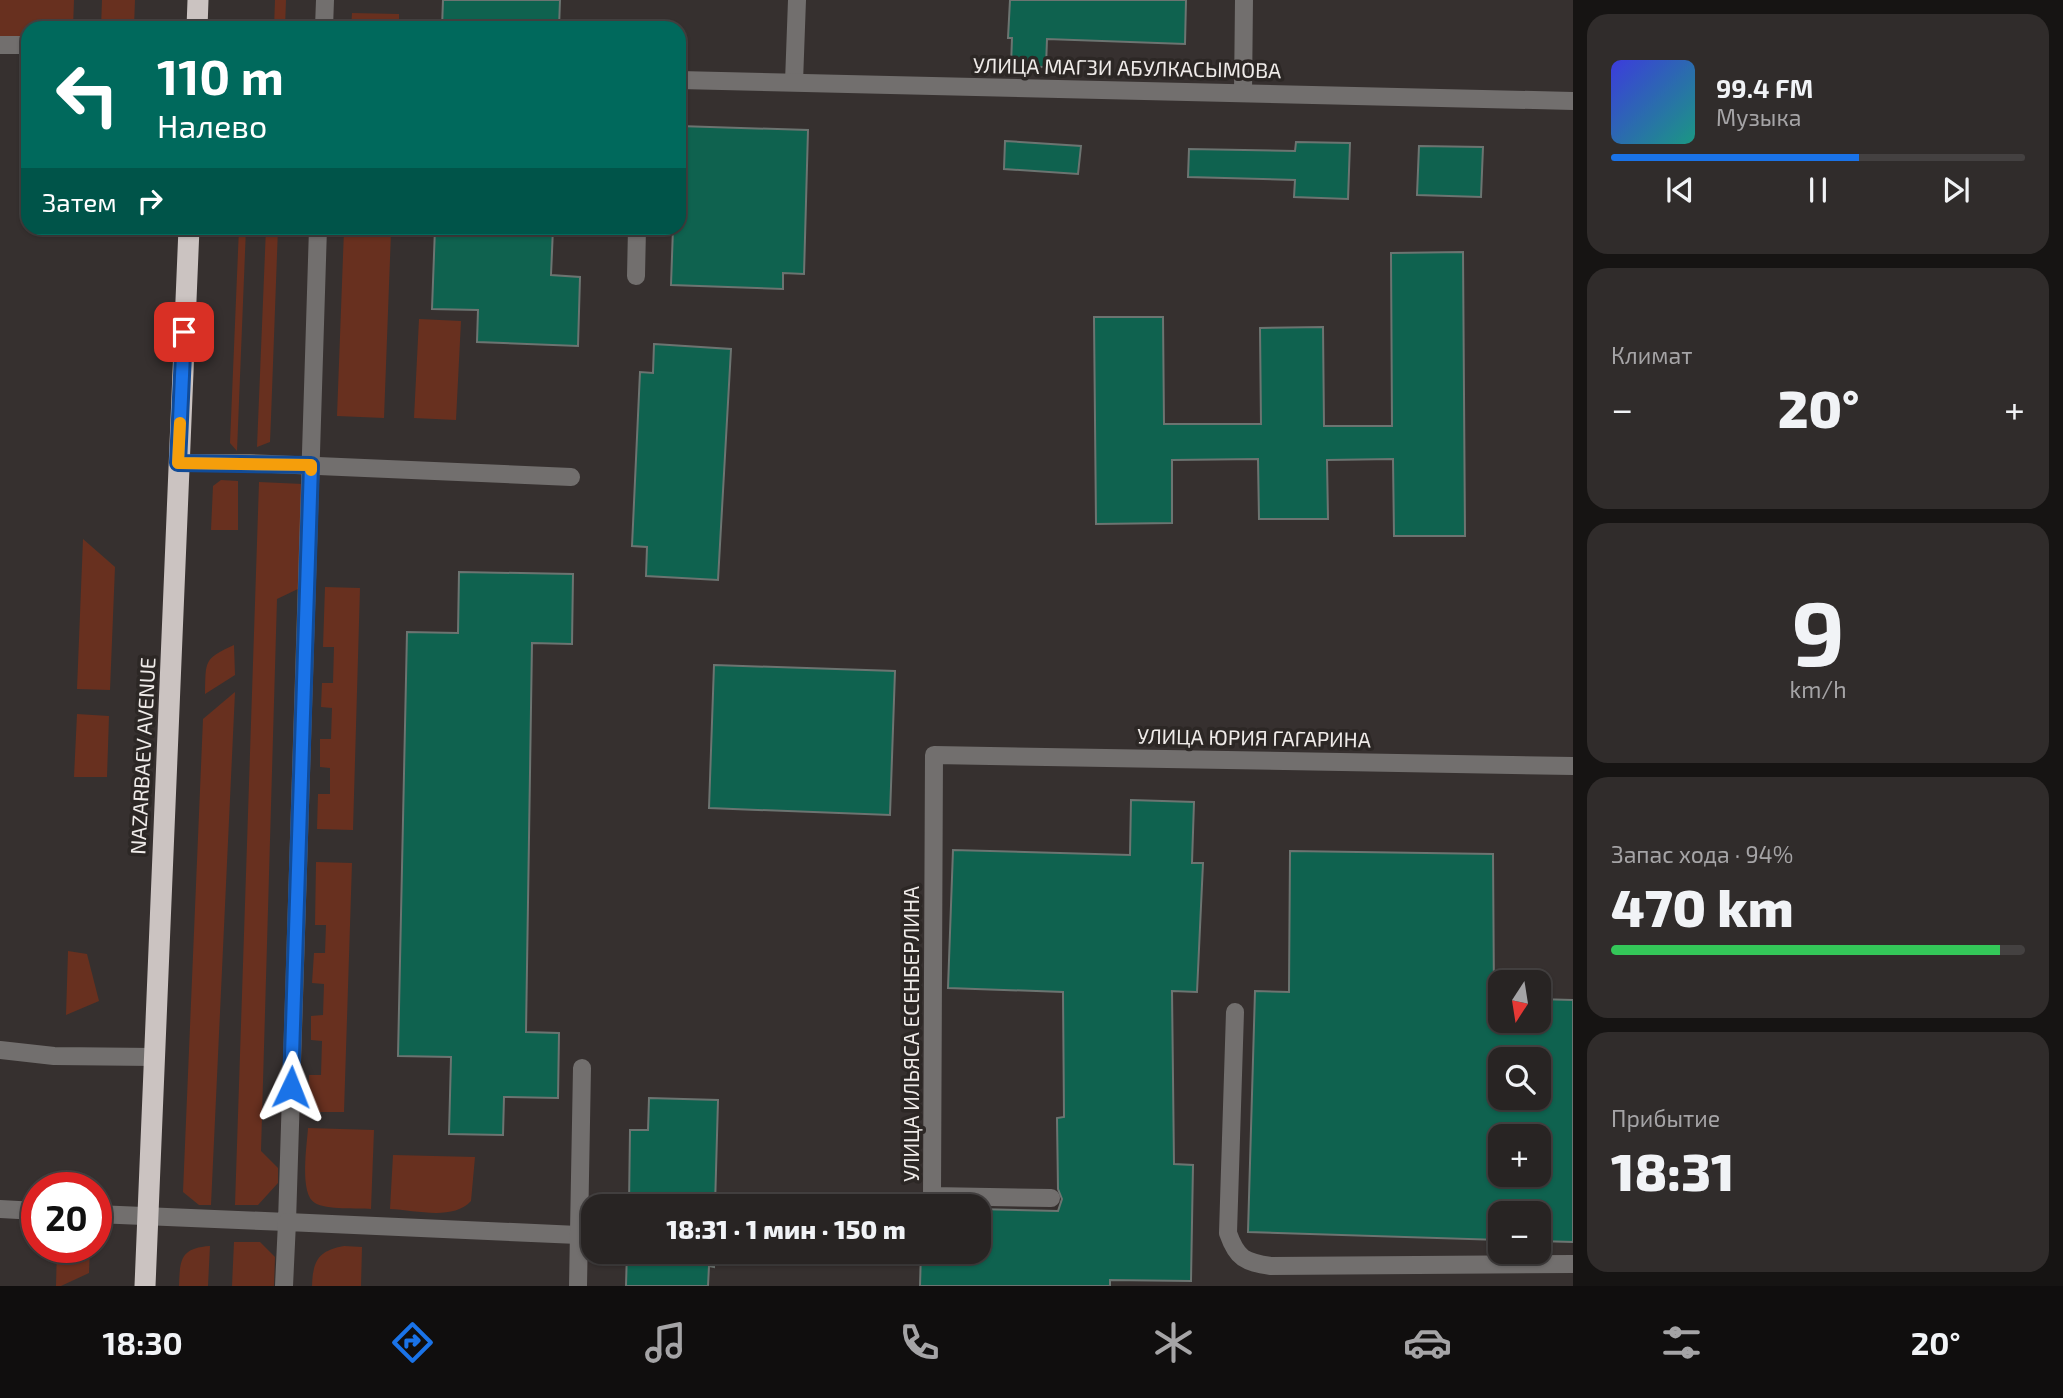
<!DOCTYPE html>
<html lang="ru">
<head>
<meta charset="utf-8">
<style>
	:root { --surface:#282423; --page:#302c2b; --text:#f1f3f6; --muted:#a5a4a6; --line:#444141; --accent:#1a73e8 }
	body { margin:0; font-family:"Exo 2",sans-serif; background:var(--page); color:var(--text); height:100vh; display:flex; flex-direction:column; font-size:26px; white-space:nowrap }
	* { box-sizing:border-box; margin:0 }
	p { font-size:23px; color:var(--muted) }
	.icon { flex:none; width:38px; height:38px; fill:none; stroke:currentColor; stroke-width:2; stroke-linecap:round; stroke-linejoin:round }
	.map { position:relative; flex:1; overflow:hidden }
	.details { display:flex; flex-direction:column; gap:14px; padding:14px; background:#161413; width:490px }
	.details>* { flex:none }
	.hud { position:absolute; left:21px; top:21px; width:665px; height:214px; border-radius:21px; box-shadow:0 2px 5px #0004,0 0 0 2px var(--line); background:#00695c; color:#fff; overflow:hidden }
	.needle { width:46px; rotate:192deg }
	.buttons { position:absolute; left:1488px; top:970px; display:grid; gap:14px }
	.buttons a { display:grid; place-items:center; width:63px; height:63px; border-radius:14px; background:var(--surface); box-shadow:0 2px 5px #0004,0 0 0 2px var(--line); font-size:35px }
	.speed { position:absolute; left:21px; top:1172px; display:flex; gap:14px; font-size:35px; font-weight:700; text-align:center }
	.speed>* { display:grid; place-content:center; width:91px; height:91px; border-radius:50%; background:var(--surface); box-shadow:0 2px 5px #0004,0 0 0 2px var(--line); line-height:1 }
	.speed .limit { border:10px solid #d22; background:#fff; color:#111 }
	.pin { position:absolute; display:grid; place-items:center; width:60px; height:60px; color:#fff; margin:-30px; border-radius:14px; box-shadow:0 4px 10px #0006 }
	.me { position:absolute; width:77px; margin:-38px; rotate:2deg; stroke-linejoin:round; filter:drop-shadow(0 0 5px #0008) }
	.turn { display:flex; align-items:center; gap:24px; height:147px; padding:0 21px; font-size:32px }
	.turn .icon { width:91px; height:91px; stroke-width:2.5 }
	.turn b { display:block; font-size:49px; line-height:60px }
	.then { display:flex; align-items:center; height:66px; padding:0 21px; background:#0003; gap:14px; font-size:26px }
	.big { font-size:52px; font-weight:800; line-height:1.1 }
	.details .card { flex:1; display:flex; flex-direction:column; justify-content:center; gap:10px; min-width:0; padding:0 24px; border-radius:21px; background:var(--page) }
	.details .dial { align-items:center; gap:0 }
	.dial b { font-size:91px; line-height:1 }
	.song { display:flex; align-items:center; gap:21px }
	.cover { width:84px; height:84px; border-radius:10px; background:linear-gradient(135deg,hsl(240 70% 55%),hsl(170 70% 35%)) }
	.played { height:7px; border-radius:4px; background:linear-gradient(90deg,var(--accent) 60%,var(--line) 60%) }
	.keys { display:flex; justify-content:space-around; direction:ltr }
	.heat { display:flex; justify-content:space-between; align-items:center; font-size:38px; direction:ltr }
	.charge { height:10px; border-radius:5px; background:linear-gradient(90deg,#34c759 94%,var(--line) 0) }
	.trip { position:absolute; left:581px; top:1194px; width:410px; height:70px; border-radius:21px; background:var(--surface); box-shadow:0 2px 5px #0004,0 0 0 2px var(--line); font-weight:800; line-height:70px; text-align:center }
	.dock { display:flex; height:112px; justify-content:space-around; align-items:center; background:#100e0e; color:var(--muted) }
	.dock .icon { width:49px; height:49px }
	.dock .current { color:var(--accent) }
	.dock b { font-size:32px; color:var(--text) }
	main { display:flex; flex:1; min-height:0 }
	.map>svg:first-child { display:block }
</style>
</head>
<body>
<main>
<div class="map">
<svg width="1573" height="1286" viewBox="0 0 1573 1286">
	<rect width="100%" height="100%" fill="#36302f"/>
	<g fill="#68301f">
		<polygon points="0,0 74,0 73,28 28,28 28,38 0,37"/>
		<polygon points="102,0 135,0 134,27 101,28"/>
		<polygon points="275,0 286,0 285,28 274,28"/>
		<polygon points="352,13 399,14 399,28 351,28"/>
		<polygon points="239,228 246,228 237,451 230,443"/>
		<polygon points="266,228 278,228 271,418 270,442 257,447"/>
		<polygon points="344,230 391,232 384,418 337,416"/>
		<polygon points="419,319 461,321 456,420 414,418"/>
		<polygon points="221,480 238,481 238,530 211,530 213,486"/>
		<polygon points="259,482 303,484 300,588 277,599 261,1151 278,1168 278,1183 258,1205 235,1205"/>
		<polygon points="83,539 115,567 110,690 77,689"/>
		<polygon points="325,587 360,588 353,830 317,829 318,794 330,794 330,768 320,767 320,739 331,739 332,708 321,707 322,683 333,683 334,647 323,647"/>
		<path d="M234,645L235,675L205,694C206,661 203,659 234,645Z"/>
		<polygon points="235,692 211,1205 199,1205 183,1192 203,719"/>
		<polygon points="77,714 109,716 107,777 74,777"/>
		<polygon points="316,862 352,863 344,1112 308,1112 309,1075 321,1075 322,1041 311,1040 311,1016 323,1015 324,984 312,983 314,953 325,953 326,925 315,925"/>
		<polygon points="68,951 87,954 99,1001 66,1015"/>
		<path d="M308,1128L374,1130L371,1209C358,1208 326,1210 315,1203C299,1194 307,1145 308,1128Z"/>
		<path d="M393,1155L475,1157L471,1201C453,1221 415,1210 390,1209Z"/>
		<polygon points="234,1242 260,1242 275,1257 274,1286 232,1286"/>
		<path d="M210,1246L208,1286H179C180,1260 180,1248 210,1246Z"/>
		<path d="M344,1246L362,1247L361,1286H312C313,1260 318,1251 344,1246Z"/>
		<polygon points="57,1248 90,1248 89,1273 61,1286 56,1286"/>
	</g>
	<g fill="#0f624f" stroke="#6c7471" stroke-width="2" fill-rule="evenodd">
		<polygon points="443,0 560,0 559,28 442,28"/>
		<polygon points="1010,0 1186,0 1185,44 1047,39 1046,67 1011,66 1012,38 1008,38"/>
		<polygon points="679,126 808,130 804,274 783,273 783,289 671,285 673,228 679,228"/>
		<polygon points="1005,141 1081,146 1078,174 1004,169"/>
		<polygon points="1296,142 1350,143 1348,199 1294,197 1295,180 1188,177 1189,149 1295,151"/>
		<polygon points="1419,146 1483,147 1481,197 1417,195"/>
		<polygon points="435,228 553,228 551,275 580,277 578,346 477,342 478,310 432,309"/>
		<polygon points="1463,252 1465,536 1394,536 1393,459 1327,460 1328,519 1259,519 1258,459 1172,460 1172,523 1096,524 1094,317 1163,317 1164,424 1261,424 1260,328 1323,327 1324,426 1392,426 1391,253"/>
		<polygon points="654,344 731,349 718,580 646,576 647,547 632,546 640,372 653,373"/>
		<polygon points="459,572 573,574 572,644 532,643 526,1032 559,1033 558,1098 504,1097 503,1135 449,1134 451,1057 398,1056 407,632 458,633"/>
		<polygon points="714,665 895,671 890,815 709,808"/>
		<polygon points="1131,800 1194,802 1192,863 1203,863 1197,992 1172,991 1174,1164 1193,1165 1191,1281 1110,1280 1110,1286 920,1286 921,1251 978,1251 978,1209 1058,1211 1062,1199 1058,1189 1057,1118 1064,1117 1063,992 948,988 953,850 1130,855"/>
		<path d="M1290,851L1493,854L1494,998H1500V1020H1538V999L1573,1000V1242L1538,1241V1213H1500V1240L1248,1232L1255,991L1289,992ZM1500,1059H1538V1097H1500ZM1500,1136H1538V1174H1500Z"/>
		<polygon points="649,1098 718,1100 715,1206 629,1206 630,1130 648,1130"/>
		<polygon points="627,1251 714,1251 714,1267 709,1266 708,1286 626,1286"/>
	</g>
	<g fill="none" stroke-linecap="round" stroke-linejoin="round">
		<g stroke="#726f6e" stroke-width="18">
			<polyline points="324,28 325,0"/>
			<polyline points="0,45 28,45"/>
			<polyline points="794,82 797,0"/>
			<polyline points="1243,93 1244,0"/>
			<polyline points="636,276 637,228"/>
			<polyline points="178,463 250,463 571,477"/>
			<path d="M1235,1012L1228,1233C1237,1259 1245,1262 1271,1266L1573,1264"/>
			<polyline points="0,1050 54,1056 154,1057"/>
			<polyline points="0,1209 37,1211"/>
			<polyline points="96,1214 287,1222 318,228"/>
			<polyline points="284,1286 287,1222 578,1235"/>
			<polyline points="578,1286 582,1068"/>
		</g>
		<g stroke="#726f6e" stroke-width="18">
			<polyline points="679,80 1573,101"/>
			<polyline points="1051,1198 932,1196 934,755 1573,766"/>
		</g>
		<g stroke="#cbc3c1" stroke-width="21">
			<polyline points="197,28 198,0"/>
			<polyline points="145,1286 189,228"/>
		</g>
	</g>
	<g fill="none" stroke-linecap="round" stroke-linejoin="round">
		<g stroke="#114b97" stroke-width="18">
			<polyline id="route" points="184,332 178,463 311,465 291,1087"/>
		</g>
		<use href="#route" stroke="#1a73e8" stroke-width="12"/>
		<polyline stroke="#f59e0b" stroke-width="12" points="180,423 178,463 311,465 311,470"/>
	</g>
	<g text-anchor="middle" dominant-baseline="central" stroke-width="7" stroke-linejoin="round" paint-order="stroke">
		<g font-size="21" fill="#efebe9" stroke="#2c2725">
			<text transform="translate(1127 67) rotate(1)">УЛИЦА МАГЗИ АБУЛКАСЫМОВА</text>
			<text transform="translate(1254 737) rotate(1)">УЛИЦА ЮРИЯ ГАГАРИНА</text>
			<text transform="translate(142 756) rotate(-87)">NAZARBAEV AVENUE</text>
			<text transform="translate(910 1034) rotate(-90)">УЛИЦА ИЛЬЯСА ЕСЕНБЕРЛИНА</text>
		</g>
	</g>
</svg>
<div class="buttons">
<a><svg class="needle" viewBox="-14 -14 28 28"><path d="M0-13l5 13h-10z" fill="#e53935"/><path d="M0 13l5-13h-10z" fill="#a5a4a6"/></svg></a>
<a><svg class="icon" aria-label="search" viewBox="0 0 24 24"><circle cx="10" cy="10" r="6"/><path d="M15 15l6 6"/></svg></a>
<a>+</a>
<a>−</a>
</div>
<div class="speed"><div class="limit">20</div></div>
<div class="pin" style="left:184px;top:332px;background:#d93025"><svg class="icon" aria-label="arrive" viewBox="0 0 24 24"><path d="M6 21V4h12l-3 4 3 4H6"/></svg></div>
<svg class="me" style="left:291px;top:1087px" viewBox="-20 -20 40 40"><path d="M0-17L14 15 0 8-14 15z" fill="#1a73e8" stroke="#fff" stroke-width="4"/></svg>
<div class="trip">18:31 · 1 мин · 150 m</div>
<div class="hud">
<div class="turn"><svg class="icon" aria-label="left" viewBox="0 0 24 24"><path d="M17 20v-9H6M10 6l-5 5 5 5"/></svg><div><b>110 m</b>Налево</div></div>
<div class="then">Затем<svg class="icon" aria-label="right" viewBox="0 0 24 24"><path d="M7 20v-9h11M14 6l5 5-5 5"/></svg></div>
</div>
</div>
<section class="details">
<div class="card">
<div class="song"><i class="cover"></i><div><b>99.4 FM</b><p>Музыка</p></div></div>
<div class="played"></div>
<div class="keys"><svg class="icon" aria-label="previous" viewBox="0 0 24 24"><path d="M18 5L8 12l10 7zM5 5v14"/></svg><svg class="icon" aria-label="pause" viewBox="0 0 24 24"><path d="M8 5v14M16 5v14"/></svg><svg class="icon" aria-label="next" viewBox="0 0 24 24"><path d="M6 5l10 7-10 7zM19 5v14"/></svg></div>
</div>
<div class="card"><p>Климат</p>
<div class="heat"><a>−</a><b class="big">20°</b><a>+</a></div>
</div>
<div class="card dial"><b>9</b><p>km/h</p></div>
<div class="card"><p>Запас хода · 94%</p><b class="big">470 km</b><div class="charge"></div></div>
<div class="card"><p>Прибытие</p><b class="big">18:31</b></div>
</section>
</main>
<nav class="dock">
<b>18:30</b>
<svg class="icon current" aria-label="directions" viewBox="0 0 24 24"><path d="M12 3l9 9-9 9-9-9zM9 14v-3h6M13 9l2 2-2 2"/></svg>
<svg class="icon" aria-label="music" viewBox="0 0 24 24"><path d="M9 18V5l10-2v13"/><circle cx="6" cy="18" r="3"/><circle cx="16" cy="16" r="3"/></svg>
<svg class="icon" aria-label="phone" viewBox="0 0 24 24"><path d="M5 4h4l2 5-3 2q2 4 5 5l2-3 5 2v4C11 20 4 13 5 4z"/></svg>
<svg class="icon" aria-label="climate" viewBox="0 0 24 24"><path d="M12 3v18M4 7l16 10M4 17L20 7"/></svg>
<svg class="icon" aria-label="car" viewBox="0 0 24 24"><path d="M5 17H2v-5l4-1 3-4h7l3 4 3 1v5h-3M9 17h6M6 11h13"/><circle cx="7" cy="17" r="2"/><circle cx="17" cy="17" r="2"/></svg>
<svg class="icon" aria-label="filters" viewBox="0 0 24 24"><path d="M4 7h16M4 17h16"/><circle cx="9" cy="7" r="2"/><circle cx="15" cy="17" r="2"/></svg>
<b>20°</b>
</nav>
</body>
</html>
